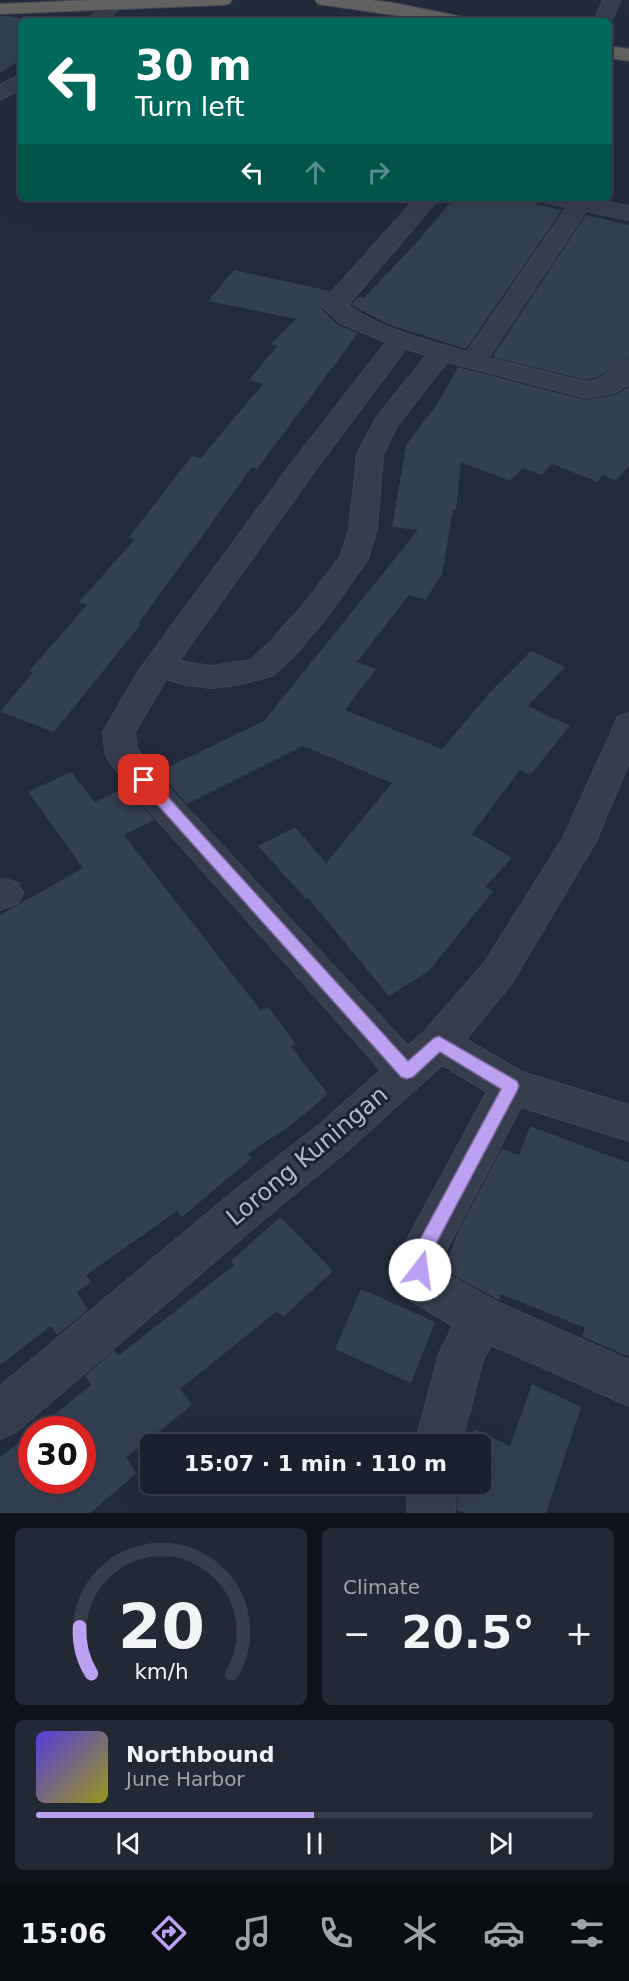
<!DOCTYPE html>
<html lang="en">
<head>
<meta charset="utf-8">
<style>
	:root { --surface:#1a202d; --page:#232835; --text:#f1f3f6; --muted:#9fa3aa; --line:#383e49; --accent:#bca0f2 }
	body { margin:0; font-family:"DejaVu Sans",sans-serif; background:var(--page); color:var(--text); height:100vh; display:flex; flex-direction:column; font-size:22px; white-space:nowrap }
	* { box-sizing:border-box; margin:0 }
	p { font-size:20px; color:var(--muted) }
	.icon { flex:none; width:33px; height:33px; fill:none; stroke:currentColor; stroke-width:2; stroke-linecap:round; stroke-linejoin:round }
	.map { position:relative; height:1513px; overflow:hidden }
	.drawer { display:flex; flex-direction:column; gap:15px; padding:15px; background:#0e1219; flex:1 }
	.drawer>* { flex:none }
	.top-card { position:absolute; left:18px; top:18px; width:594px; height:183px; border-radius:9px; box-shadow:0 6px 24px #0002,0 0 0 2px var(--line); background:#00695c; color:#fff; overflow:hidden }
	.speed { position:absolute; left:18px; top:1416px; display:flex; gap:12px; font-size:30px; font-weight:700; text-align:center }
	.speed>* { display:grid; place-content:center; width:78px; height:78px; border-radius:50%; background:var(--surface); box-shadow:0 6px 24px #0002,0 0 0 2px var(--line); line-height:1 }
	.speed .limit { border:9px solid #d22; background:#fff; color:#111 }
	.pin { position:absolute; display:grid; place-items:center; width:51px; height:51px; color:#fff; margin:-26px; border-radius:12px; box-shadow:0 3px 9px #0006 }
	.me { position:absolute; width:66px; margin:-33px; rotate:15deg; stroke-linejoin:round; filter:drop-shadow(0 0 4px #0008) }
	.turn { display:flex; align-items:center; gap:21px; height:126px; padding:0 18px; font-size:27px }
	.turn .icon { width:78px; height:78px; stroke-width:2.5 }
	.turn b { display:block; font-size:42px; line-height:51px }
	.lanes { display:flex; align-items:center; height:57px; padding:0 18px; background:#0003; justify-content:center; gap:30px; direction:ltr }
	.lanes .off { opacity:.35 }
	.big { font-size:45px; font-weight:600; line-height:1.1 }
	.drawer .tile { flex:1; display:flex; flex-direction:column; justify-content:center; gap:9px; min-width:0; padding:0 21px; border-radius:9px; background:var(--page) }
	.drawer .dial { align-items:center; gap:0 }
	.dial svg { height:156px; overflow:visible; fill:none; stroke:var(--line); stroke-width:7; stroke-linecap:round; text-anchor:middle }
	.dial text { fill:var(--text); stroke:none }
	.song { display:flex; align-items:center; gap:18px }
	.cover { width:72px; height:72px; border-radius:9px; background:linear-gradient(135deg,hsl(250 70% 55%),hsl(60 70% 35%)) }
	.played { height:6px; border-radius:3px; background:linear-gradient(90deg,var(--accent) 50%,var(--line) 50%) }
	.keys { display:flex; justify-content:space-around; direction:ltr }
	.heat { display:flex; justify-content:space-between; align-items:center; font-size:33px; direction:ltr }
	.drawer .tiles { flex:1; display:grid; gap:15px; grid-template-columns:1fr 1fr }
	.tile:last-child { grid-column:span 2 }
	.trip { position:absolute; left:140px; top:1434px; width:351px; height:60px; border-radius:9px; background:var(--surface); box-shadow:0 6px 24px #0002,0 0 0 2px var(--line); font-weight:600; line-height:60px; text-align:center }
	.menu { display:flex; height:96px; justify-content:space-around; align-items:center; background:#0a0d12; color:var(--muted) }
	.menu .icon { width:42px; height:42px }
	.menu .current { color:var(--accent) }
	.menu b { font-size:27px; color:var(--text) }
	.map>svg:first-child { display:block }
</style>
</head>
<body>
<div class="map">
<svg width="629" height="1513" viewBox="0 0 629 1513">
	<rect width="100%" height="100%" fill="#222b3c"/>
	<g fill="#343f52">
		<polygon points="0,16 10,16 28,21 21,21 21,60 0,73"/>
		<polygon points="454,198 512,198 562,210 466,349 390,325 351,305 358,297 364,298 417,242"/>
		<polygon points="586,215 629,225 629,358 598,377 586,380 492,357"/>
		<polygon points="234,270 330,291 321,309 338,325 358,333 257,469 252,467 139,623 141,624 54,732 0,712 33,672 29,671 87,605 79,602 135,539 129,537 192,456 201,458 263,384 249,380 277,346 271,344 296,319 208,301"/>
		<polygon points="458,367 585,400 614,395 629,387 629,466 616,481 603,475 598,482 552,464 542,475 523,468 510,481 461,462 456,509 453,509 442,575 425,600 409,595 357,662 376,669 345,710 442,749 492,690 531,651 565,667 528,706 570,726 530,775 520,770 472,834 512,858 485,887 493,891 429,971 389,996 308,898 306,899 258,846 295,827 326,863 392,783 303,746 187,804 158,772 264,721 418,530 392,527 406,445 438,403"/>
		<polygon points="71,772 95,802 127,787 154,820 124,835 261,1011 268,1007 296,1044 291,1047 328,1094 290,1126 247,1154 252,1158 182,1217 177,1211 86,1275 91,1282 77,1292 88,1310 57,1335 51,1326 0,1365 0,915 83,868 28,792"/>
		<polygon points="530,1126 629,1163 629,1357 582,1336 585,1328 501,1294 499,1300 444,1270 458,1232 502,1148 519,1155"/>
		<polygon points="280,1217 333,1271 283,1317 277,1311 180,1389 192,1405 126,1458 137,1473 90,1513 0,1513 0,1457 32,1432 32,1480 82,1480 82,1430 35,1430 91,1385 85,1376 114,1350 118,1356 234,1265 231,1261"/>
		<polygon points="361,1289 435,1322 411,1383 335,1349"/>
		<polygon points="532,1384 581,1407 546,1513 464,1513 457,1510 458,1484 480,1484 480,1444 467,1444 474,1429 510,1446"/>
	</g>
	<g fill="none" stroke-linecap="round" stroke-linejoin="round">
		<g stroke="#3f4655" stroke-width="2">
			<g id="minor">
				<polygon points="114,0 122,5 106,21 87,21 107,1"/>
				<polygon points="603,0 621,0 609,25 609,21 594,21"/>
				<polygon points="21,74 21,89 0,100 0,85"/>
				<path d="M416,198H439L348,305C377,328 432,342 467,352L567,207L545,203L542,198H586L629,206V220L586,211L488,358L586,382C606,382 612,365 629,360V384L614,393L586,398L447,362L397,426L383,455L377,529L368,559L326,618L293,657L272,676L237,685L211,688L186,685L166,679L135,732L137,749L167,786L408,1046L425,1031L485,962L563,838L618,717L629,713V763L595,843L511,984L466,1039L522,1072L629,1105V1141L521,1107L441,1260L442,1271L497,1302L629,1360V1406L491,1345L483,1360L461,1444H415L439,1354L453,1326L410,1300L398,1270L397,1258L487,1092L442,1065L347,1151L263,1220L16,1432L0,1439V1386L233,1192L319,1125L381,1070L143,804L109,761L105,752L103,732L140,669L291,464L386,342L340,323L323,307L330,294ZM406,349L427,355L376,418L357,455L349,529L340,557L304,604L271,641L251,660L211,666L179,661L311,476Z"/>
				<polygon points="5,879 18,883 23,893 18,903 0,910 0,880"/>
				<polygon points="408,1484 456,1484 455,1513 407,1513"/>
			</g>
		</g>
		<g stroke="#414857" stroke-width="2">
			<g id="trunk">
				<polygon points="91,0 232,0 229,4 223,5 0,14 0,4"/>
				<path d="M315,0H371L394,3L463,17L466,21C419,21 371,11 324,5L318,4Z"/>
				<polygon points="609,46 629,49 629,61 609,58"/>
			</g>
		</g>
		<use href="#minor" fill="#363d4c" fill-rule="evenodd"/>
		<use href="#trunk" fill="#636260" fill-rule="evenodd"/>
	</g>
	<polygon fill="#bca0f2" stroke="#7a689d" stroke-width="1.5" points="144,775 149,776 408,1061 434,1038 439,1036 517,1081 519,1086 517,1091 428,1259 429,1270 426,1276 420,1279 414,1276 410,1258 501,1089 440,1052 413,1077 407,1079 401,1077 139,784 137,780"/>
	<g text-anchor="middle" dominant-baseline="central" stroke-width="6" stroke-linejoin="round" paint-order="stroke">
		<g font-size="24" fill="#b1b8c8" stroke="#1b2231">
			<text transform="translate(307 1156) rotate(-40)">Lorong Kuningan</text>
		</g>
	</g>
</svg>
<div class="speed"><div class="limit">30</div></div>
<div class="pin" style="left:144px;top:780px;background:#d93025"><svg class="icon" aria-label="arrive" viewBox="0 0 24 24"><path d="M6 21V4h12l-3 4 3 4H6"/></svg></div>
<svg class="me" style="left:420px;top:1270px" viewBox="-20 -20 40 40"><circle r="19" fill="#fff"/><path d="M0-13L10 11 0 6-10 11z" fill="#bca0f2"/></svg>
<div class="trip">15:07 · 1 min · 110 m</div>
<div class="top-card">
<div class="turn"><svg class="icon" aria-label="left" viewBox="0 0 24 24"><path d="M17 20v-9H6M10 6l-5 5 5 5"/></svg><div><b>30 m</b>Turn left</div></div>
<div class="lanes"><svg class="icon" aria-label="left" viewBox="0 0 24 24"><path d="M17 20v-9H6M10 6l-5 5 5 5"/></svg><svg class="icon off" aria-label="ahead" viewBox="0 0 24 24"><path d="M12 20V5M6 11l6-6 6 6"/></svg><svg class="icon off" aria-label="right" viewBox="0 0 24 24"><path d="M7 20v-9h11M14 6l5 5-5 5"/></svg></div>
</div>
</div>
<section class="drawer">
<div class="tiles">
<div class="tile dial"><svg viewBox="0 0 100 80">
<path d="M14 69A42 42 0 1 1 86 69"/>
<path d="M14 69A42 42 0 0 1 8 45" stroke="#bca0f2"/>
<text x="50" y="56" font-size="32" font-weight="700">20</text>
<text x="50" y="72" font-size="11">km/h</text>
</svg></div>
<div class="tile"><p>Climate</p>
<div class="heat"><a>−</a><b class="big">20.5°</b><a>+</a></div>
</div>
<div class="tile">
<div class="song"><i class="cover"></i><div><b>Northbound</b><p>June Harbor</p></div></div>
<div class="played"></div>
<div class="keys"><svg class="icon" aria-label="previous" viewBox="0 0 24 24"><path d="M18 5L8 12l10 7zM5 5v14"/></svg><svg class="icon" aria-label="pause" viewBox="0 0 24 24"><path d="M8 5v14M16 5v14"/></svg><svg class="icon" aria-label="next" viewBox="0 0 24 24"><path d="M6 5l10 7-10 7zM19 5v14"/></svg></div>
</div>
</div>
</section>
<nav class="menu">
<b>15:06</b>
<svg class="icon current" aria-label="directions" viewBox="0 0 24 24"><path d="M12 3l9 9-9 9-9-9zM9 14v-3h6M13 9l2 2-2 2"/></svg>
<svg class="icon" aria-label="music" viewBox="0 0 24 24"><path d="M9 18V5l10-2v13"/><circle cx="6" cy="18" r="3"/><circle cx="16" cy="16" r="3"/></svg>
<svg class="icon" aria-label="phone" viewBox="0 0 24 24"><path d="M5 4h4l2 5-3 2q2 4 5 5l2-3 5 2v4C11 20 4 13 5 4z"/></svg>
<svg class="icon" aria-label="climate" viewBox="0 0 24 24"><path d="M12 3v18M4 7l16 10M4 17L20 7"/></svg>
<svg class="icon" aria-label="car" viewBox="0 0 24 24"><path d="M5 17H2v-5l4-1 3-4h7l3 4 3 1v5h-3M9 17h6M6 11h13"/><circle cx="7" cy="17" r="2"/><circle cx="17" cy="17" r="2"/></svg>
<svg class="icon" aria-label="filters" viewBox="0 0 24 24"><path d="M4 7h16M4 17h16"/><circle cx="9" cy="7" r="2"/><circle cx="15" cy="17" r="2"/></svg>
</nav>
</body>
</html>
